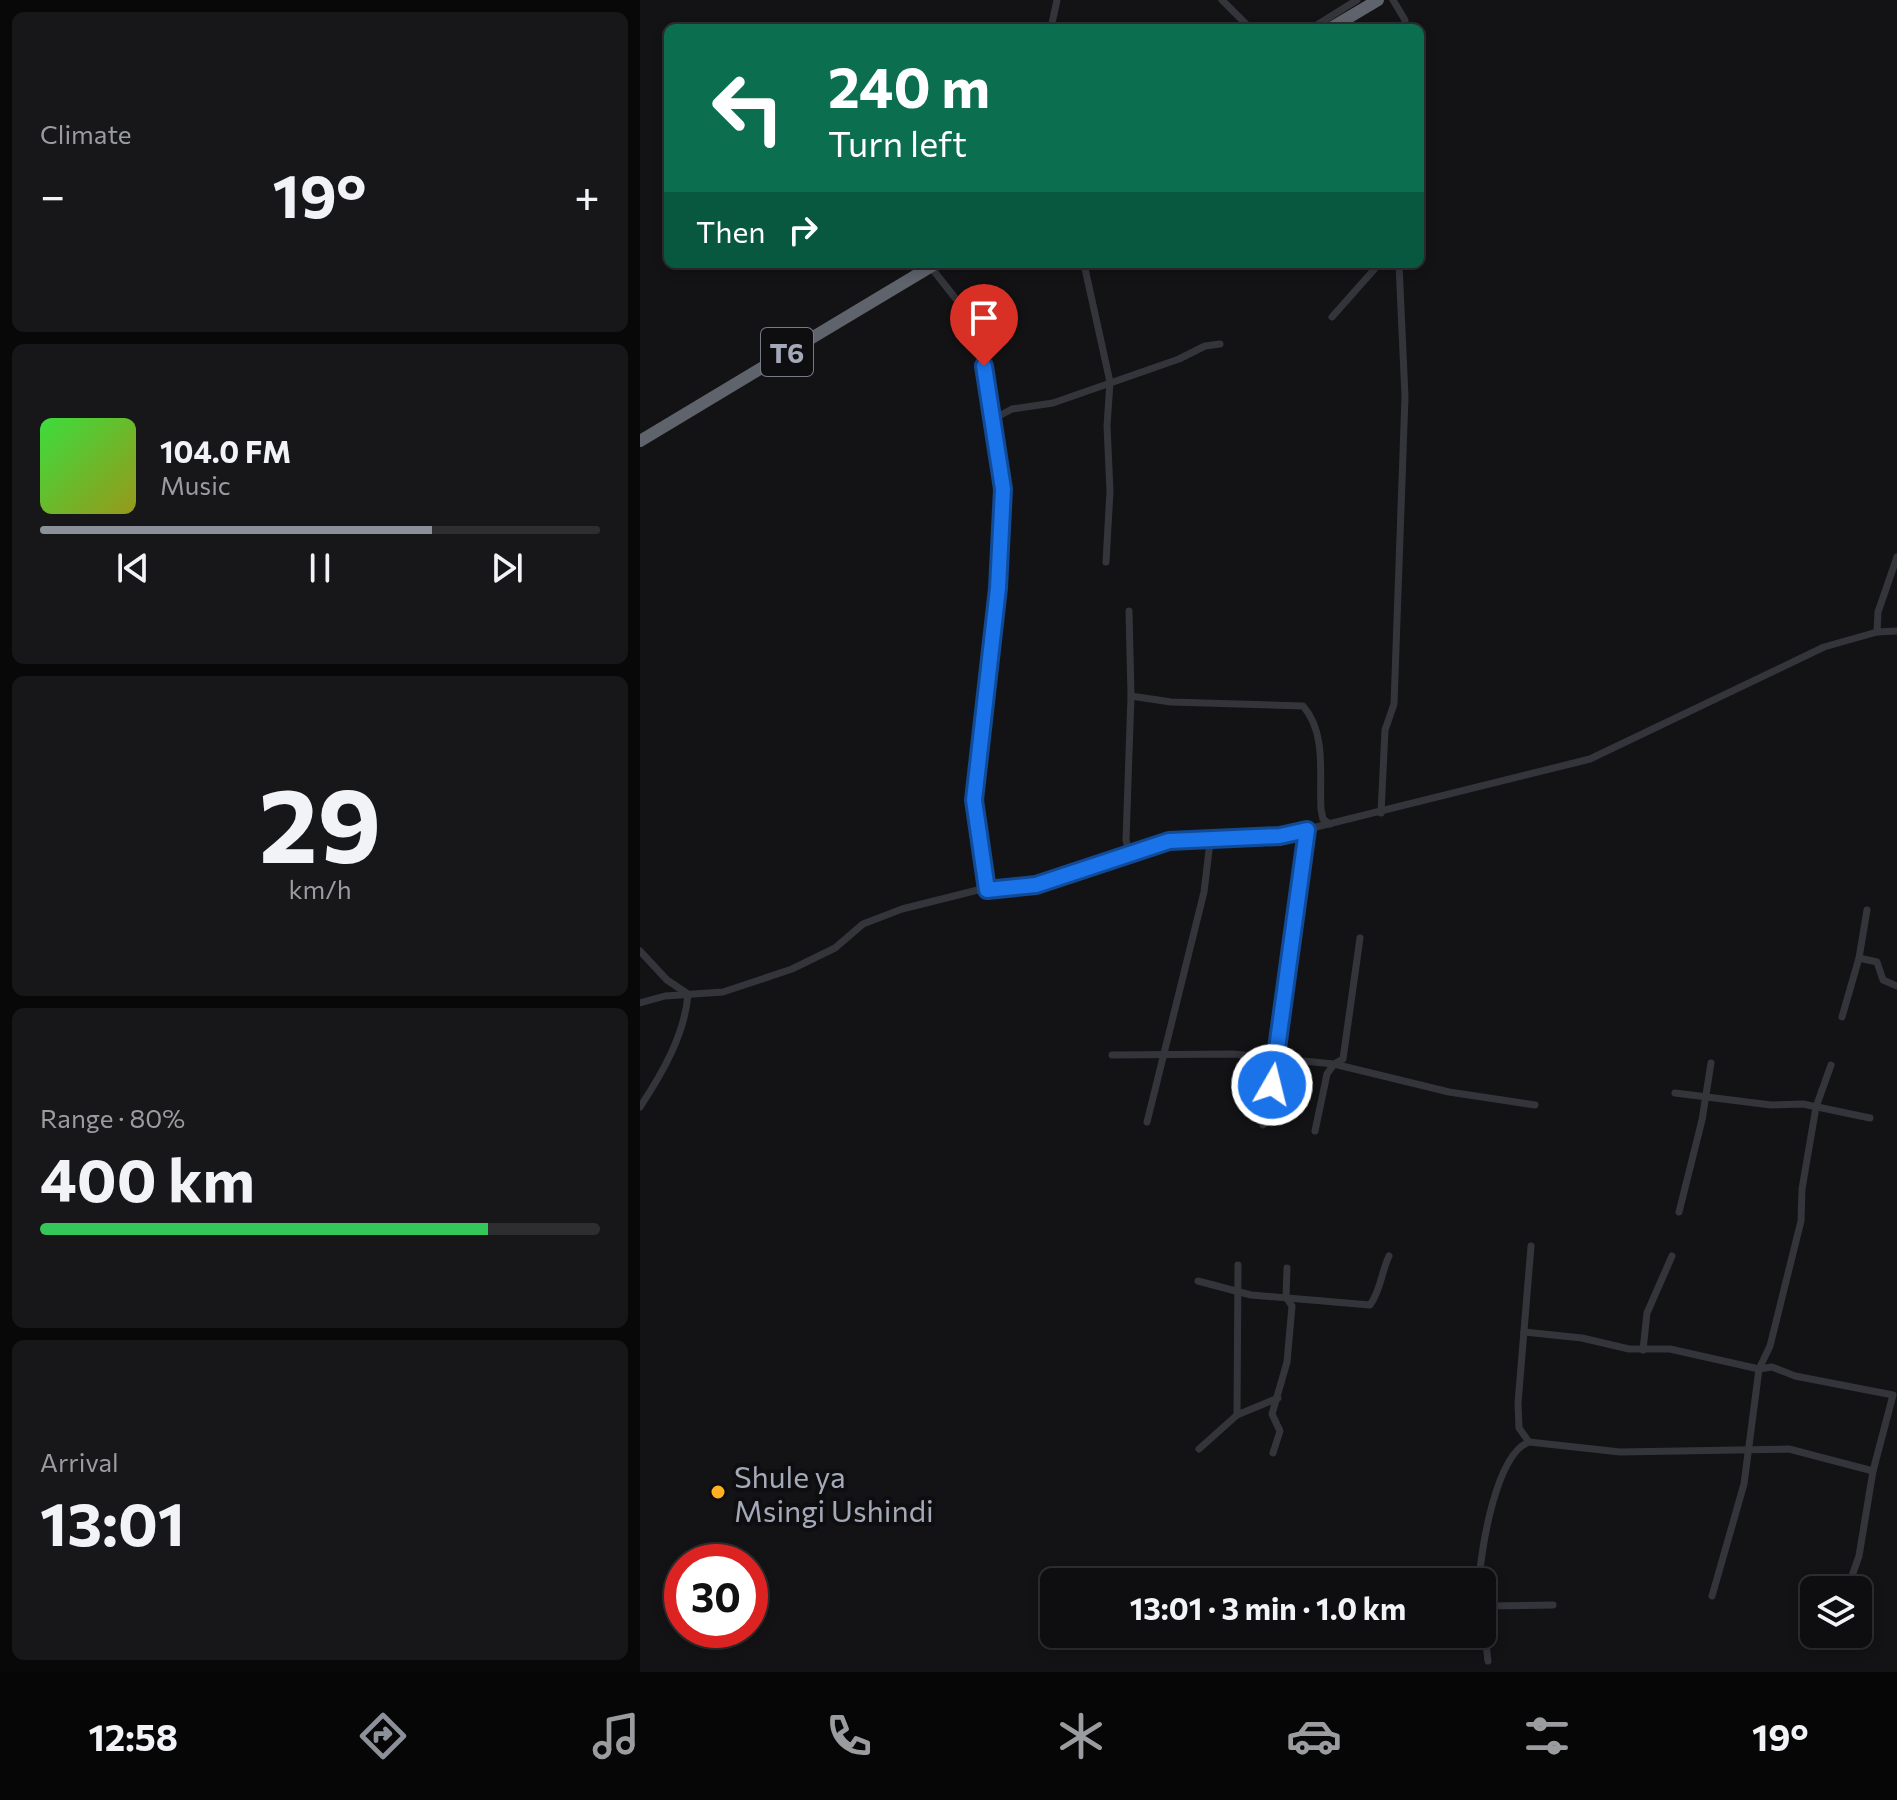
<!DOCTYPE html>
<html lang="en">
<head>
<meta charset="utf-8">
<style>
	:root { --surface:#0e0e10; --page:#171719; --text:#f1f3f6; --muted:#9b9c9f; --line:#2e2e30; --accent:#8c9099 }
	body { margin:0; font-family:Commissioner,sans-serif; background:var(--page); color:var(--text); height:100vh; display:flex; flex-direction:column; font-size:30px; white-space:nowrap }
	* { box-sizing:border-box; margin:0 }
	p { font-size:26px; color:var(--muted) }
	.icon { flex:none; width:44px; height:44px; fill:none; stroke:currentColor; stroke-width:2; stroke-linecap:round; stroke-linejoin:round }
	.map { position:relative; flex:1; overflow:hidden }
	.drawer { display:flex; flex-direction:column; gap:12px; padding:12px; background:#080809; width:640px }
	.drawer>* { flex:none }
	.hud { position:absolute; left:24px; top:24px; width:760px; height:244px; border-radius:12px; box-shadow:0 4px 12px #0003,0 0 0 2px var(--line); background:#0b6e4f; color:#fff; overflow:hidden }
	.fabs { position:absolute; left:1160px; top:1576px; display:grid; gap:16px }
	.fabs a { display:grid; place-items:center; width:72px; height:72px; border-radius:12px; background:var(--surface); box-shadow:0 4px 12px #0003,0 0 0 2px var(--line); font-size:40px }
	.speed { position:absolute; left:24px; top:1544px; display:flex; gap:16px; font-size:40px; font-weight:700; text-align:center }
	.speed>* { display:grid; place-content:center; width:104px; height:104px; border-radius:50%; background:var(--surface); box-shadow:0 4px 12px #0003,0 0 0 2px var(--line); line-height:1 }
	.speed .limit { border:12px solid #d22; background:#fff; color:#111 }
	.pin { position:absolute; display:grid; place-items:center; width:68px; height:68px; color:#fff; margin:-82px -34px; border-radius:50% 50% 50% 0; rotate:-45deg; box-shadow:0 0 8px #0007 }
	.pin .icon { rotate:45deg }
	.me { position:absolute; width:88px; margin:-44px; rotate:8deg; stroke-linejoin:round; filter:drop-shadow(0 0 6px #0008) }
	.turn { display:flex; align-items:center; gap:28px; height:168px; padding:0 32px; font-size:36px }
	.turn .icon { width:104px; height:104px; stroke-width:2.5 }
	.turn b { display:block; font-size:56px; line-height:68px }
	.then { display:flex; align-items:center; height:76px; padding:0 32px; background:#0003; gap:16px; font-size:30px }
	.big { font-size:60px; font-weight:700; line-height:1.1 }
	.drawer .tile { flex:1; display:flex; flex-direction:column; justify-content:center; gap:12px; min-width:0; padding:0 28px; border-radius:12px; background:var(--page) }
	.drawer .dial { align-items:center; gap:0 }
	.dial b { font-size:104px; line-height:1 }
	.song { display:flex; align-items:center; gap:24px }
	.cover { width:96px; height:96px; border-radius:12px; background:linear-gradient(135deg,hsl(120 70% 55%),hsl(60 70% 35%)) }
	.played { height:8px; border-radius:4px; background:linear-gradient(90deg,var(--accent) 70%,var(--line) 70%) }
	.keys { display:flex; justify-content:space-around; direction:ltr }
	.heat { display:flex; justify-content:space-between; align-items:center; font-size:44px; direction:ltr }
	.charge { height:12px; border-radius:6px; background:linear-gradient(90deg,#34c759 80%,var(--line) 0) }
	.trip { position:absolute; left:400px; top:1568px; width:456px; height:80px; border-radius:12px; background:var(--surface); box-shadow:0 4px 12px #0003,0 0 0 2px var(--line); font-weight:700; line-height:80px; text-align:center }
	.tab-bar { display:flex; height:128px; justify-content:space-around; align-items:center; background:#060606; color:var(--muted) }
	.tab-bar .icon { width:56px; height:56px }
	.tab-bar .on { color:var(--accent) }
	.tab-bar b { font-size:36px; color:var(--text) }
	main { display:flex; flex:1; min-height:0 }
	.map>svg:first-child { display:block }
</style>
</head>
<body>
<main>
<section class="drawer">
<div class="tile"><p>Climate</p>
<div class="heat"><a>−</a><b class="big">19°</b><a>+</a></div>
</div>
<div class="tile">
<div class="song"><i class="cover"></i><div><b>104.0 FM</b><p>Music</p></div></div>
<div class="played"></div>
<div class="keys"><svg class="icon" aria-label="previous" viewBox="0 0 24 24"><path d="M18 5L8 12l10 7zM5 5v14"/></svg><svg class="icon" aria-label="pause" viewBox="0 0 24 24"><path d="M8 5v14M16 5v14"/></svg><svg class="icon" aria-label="next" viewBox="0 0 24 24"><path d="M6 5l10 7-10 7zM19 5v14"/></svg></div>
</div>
<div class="tile dial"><b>29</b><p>km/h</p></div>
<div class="tile"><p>Range · 80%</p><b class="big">400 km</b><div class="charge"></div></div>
<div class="tile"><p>Arrival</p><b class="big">13:01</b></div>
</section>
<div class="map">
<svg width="1257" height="1672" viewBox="0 0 1257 1672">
	<rect width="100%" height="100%" fill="#131315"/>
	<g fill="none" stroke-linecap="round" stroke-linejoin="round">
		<g stroke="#34353a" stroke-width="7">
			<polyline points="582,0 610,28"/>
			<polyline points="753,0 765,20 764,28"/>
			<polyline points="411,28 417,0"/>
			<polyline points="672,28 717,0"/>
			<polyline points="444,264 470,382 467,426 470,491 466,562"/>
			<polyline points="290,266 334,322 350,388 363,489 358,588 334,800 347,890"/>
			<polyline points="692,317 739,264"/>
			<polyline points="357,417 372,409 413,403 539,359 565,346 580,344"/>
			<path d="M489,611L491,696L531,702L663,706C687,733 679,776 681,809L683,819L690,824"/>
			<polyline points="1237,632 1238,612 1257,557"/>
			<polyline points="741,813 745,730 754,704 765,397 759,264"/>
			<polyline points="489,853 486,840 491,696"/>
			<path d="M0,951L27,980L48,994C45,1034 22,1074 0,1107"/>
			<polyline points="1219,958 1237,962 1243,980 1257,986"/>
			<polyline points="0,1003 25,996 83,992 152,969 195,948 223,924 262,909 338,890 396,885 529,841 640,836 950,759 1184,647 1237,632 1257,631"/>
			<polyline points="1202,1017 1219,958 1227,910"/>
			<polyline points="472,1055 593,1054 694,1064 703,1059 720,938"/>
			<polyline points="1035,1093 1131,1105 1163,1104 1230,1118"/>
			<polyline points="507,1122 564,892 570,842"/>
			<polyline points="623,1125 667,830"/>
			<polyline points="675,1131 687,1074 694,1064 809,1092 895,1105"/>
			<polyline points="1039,1212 1062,1120 1071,1063"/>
			<polyline points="891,1246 878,1403 879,1428 889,1442 980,1452 1149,1449 1233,1471"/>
			<polyline points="598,1265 597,1415 638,1398"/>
			<path d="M558,1281L611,1295L730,1305C741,1290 741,1273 749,1256"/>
			<polyline points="884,1332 942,1338 989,1349 1030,1349 1119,1369 1132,1367 1155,1376 1253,1395 1233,1471 1219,1556 1207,1590"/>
			<polyline points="1003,1350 1007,1313 1032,1256"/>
			<polyline points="559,1449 597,1415"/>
			<polyline points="633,1453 640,1431 632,1414 647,1362 652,1306 646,1297 647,1268"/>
			<path d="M839,1582C841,1549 856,1454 889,1442"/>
			<polyline points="1072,1596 1104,1484 1119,1369 1130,1346 1161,1221 1162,1189 1176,1107 1191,1065"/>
			<polyline points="842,1606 913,1605"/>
			<polyline points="842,1612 848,1661"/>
		</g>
		<g stroke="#5f636c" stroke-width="12">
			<polyline points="691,28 738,0"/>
			<polyline points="0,441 295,264"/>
		</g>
	</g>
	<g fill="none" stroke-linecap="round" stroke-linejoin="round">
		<g stroke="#114b97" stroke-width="20">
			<polyline id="route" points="344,366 363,489 358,588 334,800 347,890 396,885 529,841 640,836 667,830 632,1085"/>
		</g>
		<use href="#route" stroke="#1a73e8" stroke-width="14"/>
	</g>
	<circle fill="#ffb121" stroke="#0e0e10" stroke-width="3" cx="78" cy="1492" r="8"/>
	<g text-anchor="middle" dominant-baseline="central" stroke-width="8" stroke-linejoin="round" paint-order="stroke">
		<rect fill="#0e0e10" stroke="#767a85" stroke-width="2" x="121" y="328" width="52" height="48" rx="6"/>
		<g font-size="28" font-weight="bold" fill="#a3a9b7">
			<text x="147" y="352">T6</text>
		</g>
		<g font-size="30" fill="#a3a9b7" stroke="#0e0e10" text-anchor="start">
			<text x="94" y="1475">Shule ya<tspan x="94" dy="34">Msingi Ushindi</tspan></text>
		</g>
	</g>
</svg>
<div class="fabs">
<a><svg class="icon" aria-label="layers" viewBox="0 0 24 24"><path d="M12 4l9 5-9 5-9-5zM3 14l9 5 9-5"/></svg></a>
</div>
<div class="speed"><div class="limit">30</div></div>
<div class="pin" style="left:344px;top:366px;background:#d93025"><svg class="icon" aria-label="arrive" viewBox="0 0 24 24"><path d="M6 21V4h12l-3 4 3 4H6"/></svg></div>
<svg class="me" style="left:632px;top:1085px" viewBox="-20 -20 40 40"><circle r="17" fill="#1a73e8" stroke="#fff" stroke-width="3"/><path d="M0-11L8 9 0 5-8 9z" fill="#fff"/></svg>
<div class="trip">13:01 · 3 min · 1.0 km</div>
<div class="hud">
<div class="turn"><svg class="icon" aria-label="left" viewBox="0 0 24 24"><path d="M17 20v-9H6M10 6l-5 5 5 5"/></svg><div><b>240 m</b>Turn left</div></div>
<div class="then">Then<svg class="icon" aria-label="right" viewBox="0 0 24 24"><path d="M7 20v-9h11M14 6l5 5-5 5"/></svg></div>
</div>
</div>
</main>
<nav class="tab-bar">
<b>12:58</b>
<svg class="icon on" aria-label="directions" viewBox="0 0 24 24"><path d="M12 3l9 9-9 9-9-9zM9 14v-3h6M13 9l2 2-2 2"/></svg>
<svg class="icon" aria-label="music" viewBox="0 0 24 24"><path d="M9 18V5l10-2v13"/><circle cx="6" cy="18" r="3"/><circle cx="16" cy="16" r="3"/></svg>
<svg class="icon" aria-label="phone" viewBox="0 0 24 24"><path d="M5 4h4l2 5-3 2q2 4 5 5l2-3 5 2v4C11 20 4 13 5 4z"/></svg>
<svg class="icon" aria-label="climate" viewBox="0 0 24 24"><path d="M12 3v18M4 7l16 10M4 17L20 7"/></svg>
<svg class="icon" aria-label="car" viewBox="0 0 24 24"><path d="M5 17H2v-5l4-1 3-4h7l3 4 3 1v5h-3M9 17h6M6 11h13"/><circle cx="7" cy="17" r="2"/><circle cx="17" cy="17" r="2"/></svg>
<svg class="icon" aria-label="filters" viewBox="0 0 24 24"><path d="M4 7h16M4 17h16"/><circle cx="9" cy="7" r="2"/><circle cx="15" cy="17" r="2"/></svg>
<b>19°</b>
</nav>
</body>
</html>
